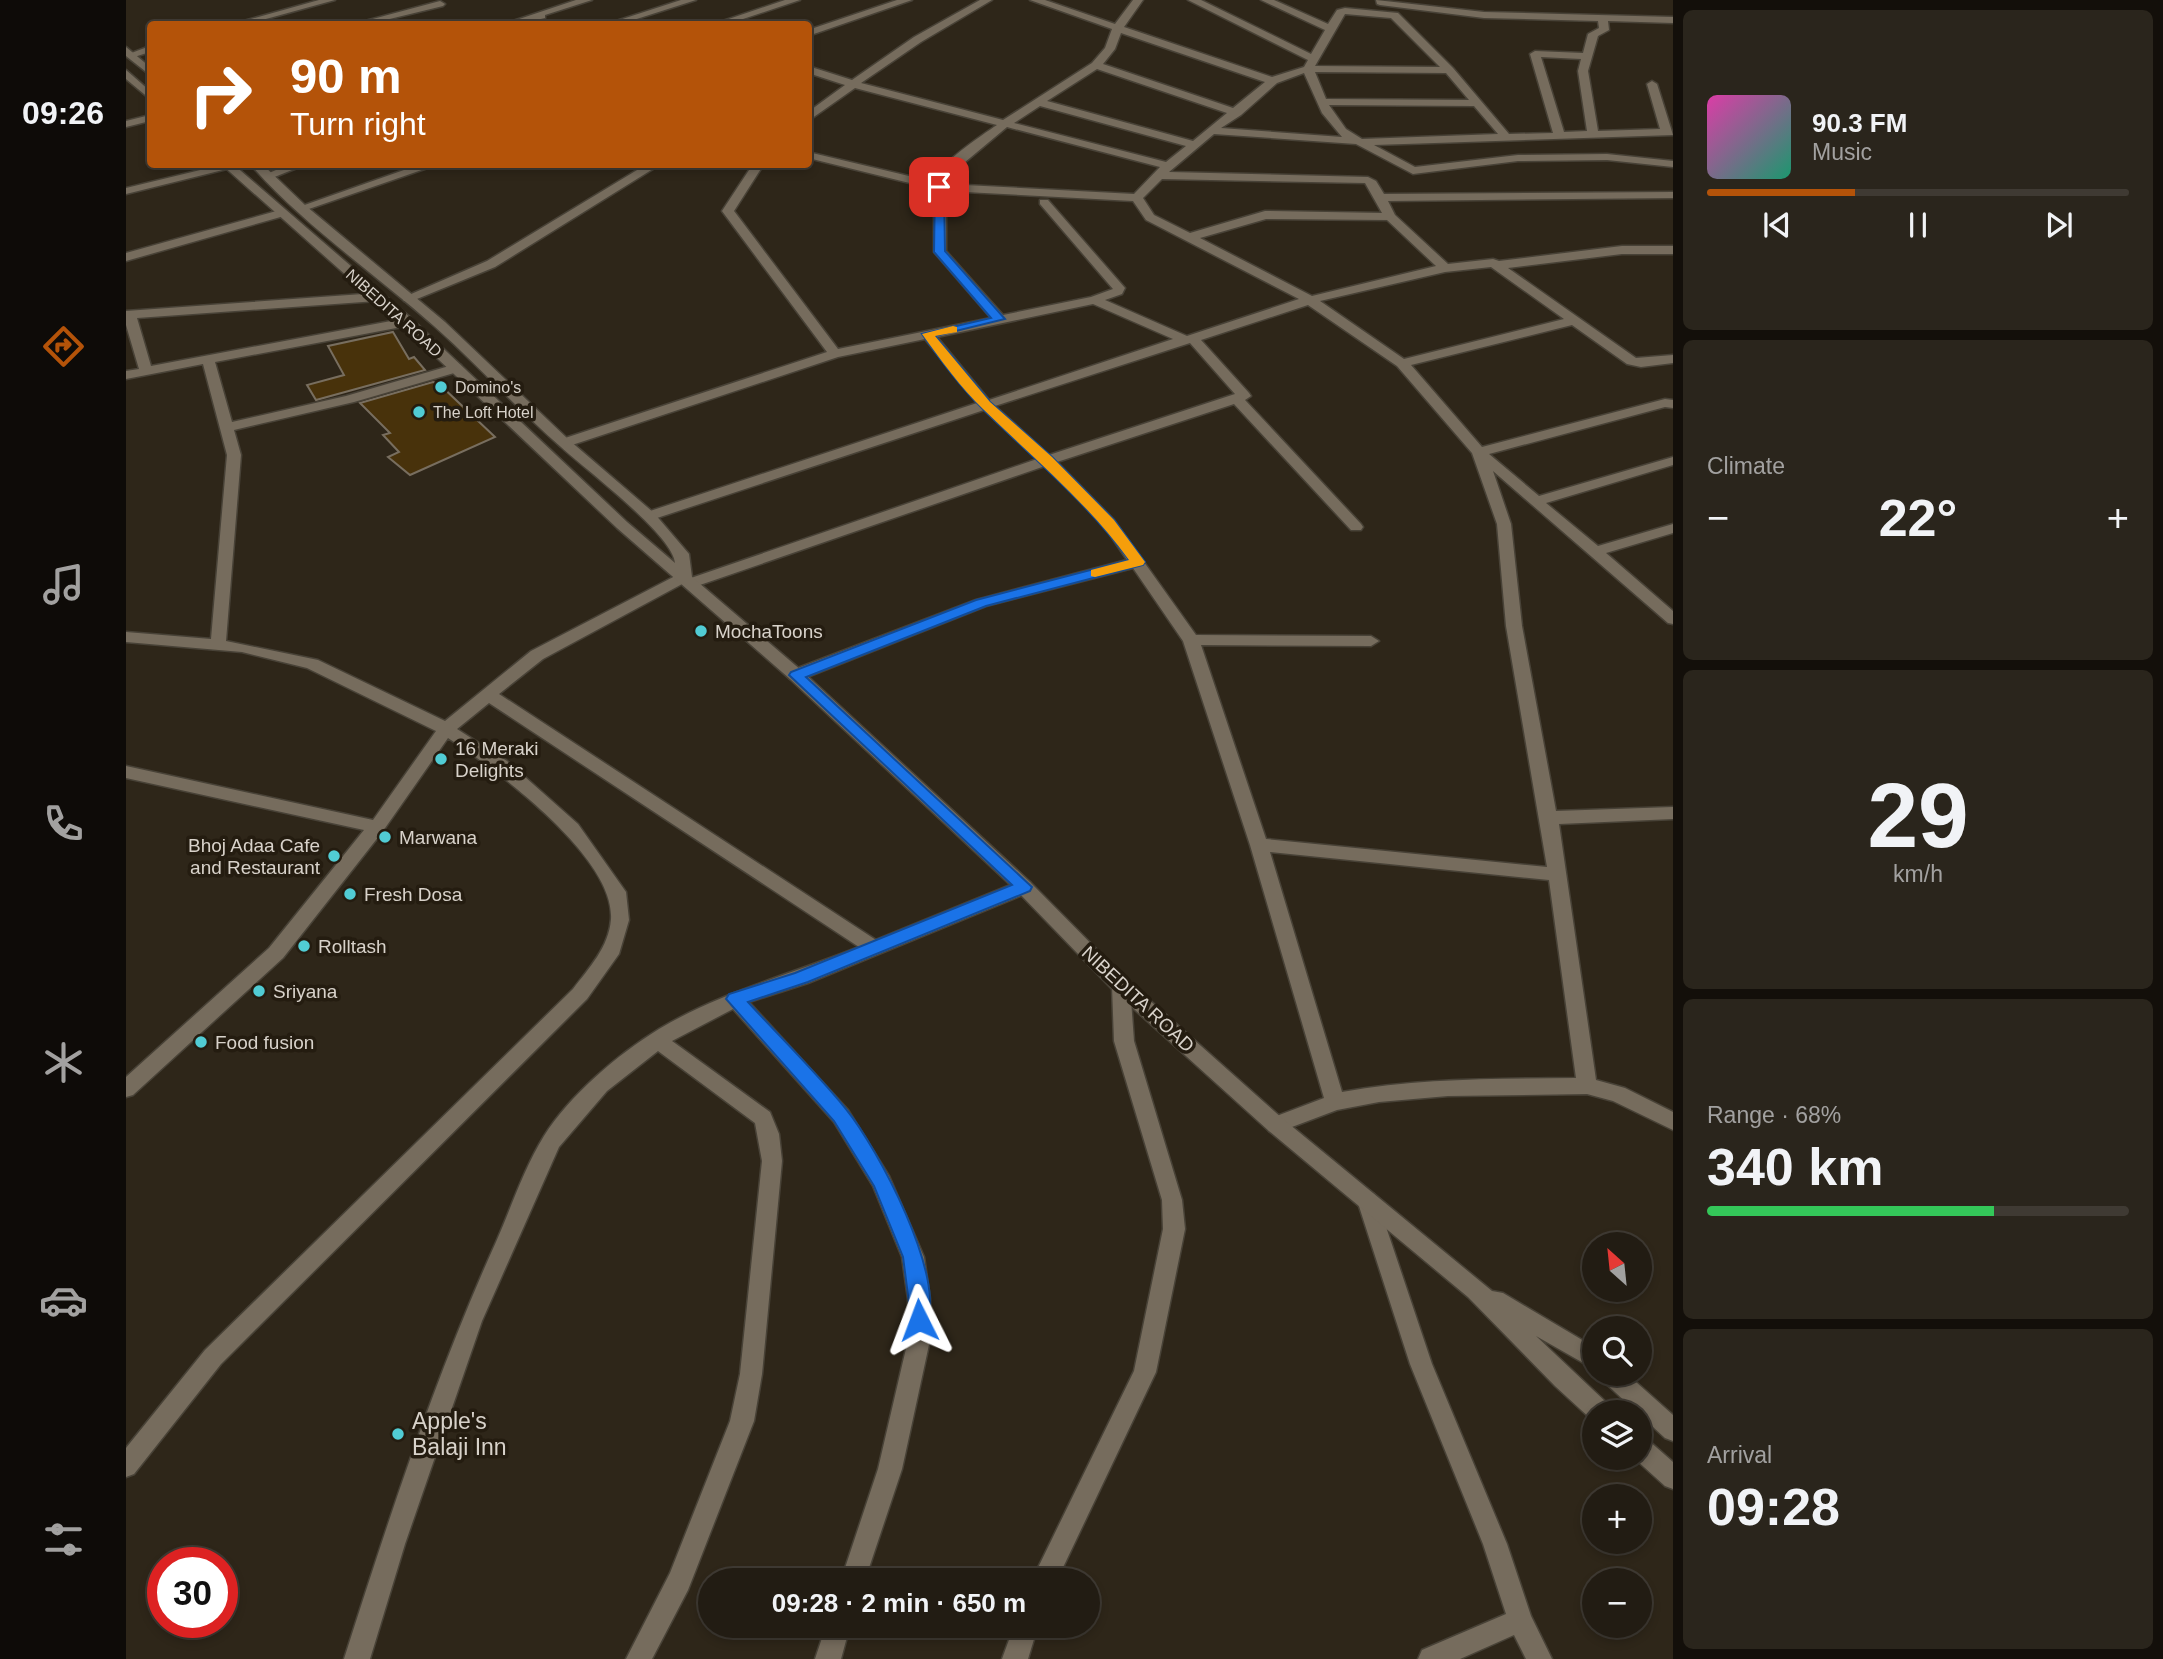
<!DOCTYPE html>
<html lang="en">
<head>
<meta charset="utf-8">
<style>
	:root { --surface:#221c13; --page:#2a251c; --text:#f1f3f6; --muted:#a2a1a0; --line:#3f3a33; --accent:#b45309 }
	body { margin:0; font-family:Helvetica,sans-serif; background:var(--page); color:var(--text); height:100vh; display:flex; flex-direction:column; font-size:26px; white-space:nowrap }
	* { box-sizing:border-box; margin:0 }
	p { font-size:23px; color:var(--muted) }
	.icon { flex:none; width:38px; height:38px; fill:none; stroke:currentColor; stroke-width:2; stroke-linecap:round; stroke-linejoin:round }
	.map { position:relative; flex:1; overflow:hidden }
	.details { display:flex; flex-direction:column; gap:10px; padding:10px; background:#130f0a; width:490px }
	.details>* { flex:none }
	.guide { position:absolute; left:21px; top:21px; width:665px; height:147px; border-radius:7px; box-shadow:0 4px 10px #0003,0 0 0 2px var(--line); background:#b45309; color:#fff; overflow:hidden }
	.needle { width:46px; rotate:333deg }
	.buttons { position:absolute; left:1456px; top:1232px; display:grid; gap:14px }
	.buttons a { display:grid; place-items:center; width:70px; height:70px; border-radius:50%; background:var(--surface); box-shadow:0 4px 10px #0003,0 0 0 2px var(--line); font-size:35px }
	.speed { position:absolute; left:21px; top:1547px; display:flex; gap:14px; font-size:35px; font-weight:700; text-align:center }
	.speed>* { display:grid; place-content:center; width:91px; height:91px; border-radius:50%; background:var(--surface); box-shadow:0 4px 10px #0003,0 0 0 2px var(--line); line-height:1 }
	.speed .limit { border:10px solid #d22; background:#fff; color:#111 }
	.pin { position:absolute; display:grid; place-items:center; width:60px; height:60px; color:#fff; margin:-30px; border-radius:14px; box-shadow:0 4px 10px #0006 }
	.me { position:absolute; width:77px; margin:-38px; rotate:357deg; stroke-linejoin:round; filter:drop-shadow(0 0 5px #0008) }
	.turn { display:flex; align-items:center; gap:24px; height:147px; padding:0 28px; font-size:32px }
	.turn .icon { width:91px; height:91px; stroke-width:2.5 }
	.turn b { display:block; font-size:49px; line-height:60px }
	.big { font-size:52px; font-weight:700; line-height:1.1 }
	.details .tile { flex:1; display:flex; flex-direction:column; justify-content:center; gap:10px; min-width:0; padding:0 24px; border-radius:10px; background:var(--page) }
	.details .dial { align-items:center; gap:0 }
	.dial b { font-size:91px; line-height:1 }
	.song { display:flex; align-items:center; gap:21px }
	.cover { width:84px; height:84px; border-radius:10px; background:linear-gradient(135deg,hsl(320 70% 55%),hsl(160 70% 35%)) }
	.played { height:7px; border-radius:4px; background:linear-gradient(90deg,var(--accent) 35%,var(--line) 35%) }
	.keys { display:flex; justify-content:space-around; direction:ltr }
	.heat { display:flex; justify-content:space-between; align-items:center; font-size:38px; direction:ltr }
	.charge { height:10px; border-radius:5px; background:linear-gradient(90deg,#34c759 68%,var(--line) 0) }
	.trip { position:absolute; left:572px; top:1568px; width:402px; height:70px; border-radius:35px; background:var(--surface); box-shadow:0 4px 10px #0003,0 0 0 2px var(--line); font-weight:700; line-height:70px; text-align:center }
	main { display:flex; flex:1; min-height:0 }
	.tabs { display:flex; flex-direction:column; width:126px; justify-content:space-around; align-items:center; background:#0e0b08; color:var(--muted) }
	.tabs .icon { width:49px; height:49px }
	.tabs .on { color:var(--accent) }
	.tabs b { font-size:32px; color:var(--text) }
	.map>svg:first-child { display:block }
</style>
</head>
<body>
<main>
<nav class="tabs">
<b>09:26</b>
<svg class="icon on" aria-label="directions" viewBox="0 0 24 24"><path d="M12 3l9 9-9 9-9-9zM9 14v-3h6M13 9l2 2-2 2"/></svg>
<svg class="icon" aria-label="music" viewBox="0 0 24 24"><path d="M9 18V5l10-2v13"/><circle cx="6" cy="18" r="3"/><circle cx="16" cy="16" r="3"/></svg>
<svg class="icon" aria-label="phone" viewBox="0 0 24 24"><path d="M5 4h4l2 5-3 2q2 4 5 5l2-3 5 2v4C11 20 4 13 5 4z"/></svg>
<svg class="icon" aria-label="climate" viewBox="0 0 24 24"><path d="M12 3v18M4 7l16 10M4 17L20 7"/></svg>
<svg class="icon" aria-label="car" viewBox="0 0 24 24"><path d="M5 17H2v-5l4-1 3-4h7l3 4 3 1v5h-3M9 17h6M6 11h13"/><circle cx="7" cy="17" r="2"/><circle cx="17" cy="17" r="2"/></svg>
<svg class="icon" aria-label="filters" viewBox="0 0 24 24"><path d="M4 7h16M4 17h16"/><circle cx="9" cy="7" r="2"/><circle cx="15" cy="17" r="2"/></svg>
</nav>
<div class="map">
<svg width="1547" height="1659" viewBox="0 0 1547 1659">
	<rect width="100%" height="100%" fill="#2e2619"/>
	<g fill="#48320b" stroke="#786e5f" stroke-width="2">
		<polygon points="267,332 283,359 288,357 299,370 190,400 181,385 218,375 202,346"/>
		<polygon points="307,382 313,384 369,437 284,475 262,457 273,452 257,435 264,433 234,403"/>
	</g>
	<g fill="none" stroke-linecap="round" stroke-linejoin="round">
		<g stroke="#484237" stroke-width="3">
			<g id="minor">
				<polygon points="193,0 209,0 122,24 107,24"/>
				<polygon points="450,0 466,0 419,15 419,18 393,24 378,24"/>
				<polygon points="555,0 570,0 495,24 481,24"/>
				<polygon points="659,0 674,0 602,24 588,24"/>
				<polygon points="771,0 786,0 682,36 682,30"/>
				<path d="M854,0H866L795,42L735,83L877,120L966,63L979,48L986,29L904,0H919L989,24L1007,0H1017L998,27L1146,77L1178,67L1182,60L1062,0H1075L1185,54L1199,30L1135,0H1148L1202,24L1211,10L1219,8L1272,13L1327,68L1383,134L1427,133L1404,54L1409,51L1457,53L1462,34L1473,28L1472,21L1358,18L1254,5L1251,4L1250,0L1358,12L1547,17V23L1482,21L1483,30L1472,36L1462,71L1472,131L1534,129L1521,84L1526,81L1531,84L1547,135L1248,145L1289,167L1392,155L1481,154L1547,161V167L1481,160L1392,161L1287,174L1230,144L1088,134L1043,172L1242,177L1250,181L1258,194L1547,192V198L1262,201L1269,215L1322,264L1367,259L1373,261L1496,246H1547V254H1496L1382,268L1510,358L1547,355V363L1515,367L1501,364L1446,325L1285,365L1356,447L1539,399L1547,400V408L1539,407L1363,454L1413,496L1547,457V465L1420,503L1472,546L1547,524V533L1480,553L1547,611V624L1542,623L1367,471L1385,524L1396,626L1430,811L1547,807V819L1433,824L1470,1080L1499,1088L1547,1112V1130L1487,1101L1461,1094L1322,1096L1253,1102L1211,1110L1150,1133L1143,1131L1140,1125L1143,1119L1198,1098L1124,845L1057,641L1007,568L860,606L676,679H664L662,675L664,671L850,600L1001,560L978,526L919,466L571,586H561L558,583L417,659L373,694L750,940L892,882H904L907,887L904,892L682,983L623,1002L722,1110L763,1176L798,1257L804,1299V1340L776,1469L739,1580H715L752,1469L782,1340V1299L776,1257L747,1186L708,1122L607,1009L546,1041L644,1112L653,1134L656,1161L636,1374L628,1421L562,1590L526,1659H500L544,1573L604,1421L614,1374L636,1161L629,1123L532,1051L481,1091L433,1147L356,1321L279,1544L244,1659H218C263,1518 309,1377 370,1242C385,1208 398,1168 418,1136C443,1096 492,1054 533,1029C595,992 666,974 733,947L363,703L331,729L381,761L452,824L500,892L503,920L493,954L461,999L95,1364L8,1474L0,1477V1448L79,1350L447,989C463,968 483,947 485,919C489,857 369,769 322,738L257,831L157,958L7,1095L0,1097V1077L143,948L238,830L0,778V766L247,820L310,731L181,668L116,652L0,642V632L85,639L101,455L77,364L0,379V371L13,369L0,325V311L251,293L257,297L251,301L11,318L25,366L281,318L287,322L281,326L89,362L106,422L220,396L330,364L335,365V371L228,402L108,430L115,455L100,641L192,660L319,721L405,651L553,574H563L565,578L911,459L858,410L528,519L523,520L516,516L518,513L851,403L799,339L712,357L443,446L438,447L431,443L433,440L701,352L596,211L627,164H638L608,211L712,349L865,318L808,252V189L682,158V152L808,182C809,166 856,135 871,125L729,88L682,121V112L719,85L682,73V66L726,80L788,37ZM1219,14L1265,18L1314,67L1189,66ZM995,33L1139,82L1107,108L977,64L989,49ZM1415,57L1455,59L1452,71L1461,131L1438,132ZM971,69L1101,113L1067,141L921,101ZM1189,72L1320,73L1343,100L1200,99ZM1178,73L1196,113L1216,137L1095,128L1115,115L1151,83ZM1203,105L1348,106L1372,134L1236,139L1220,129ZM914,106L1060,146L1040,162L888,123ZM881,127L1034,167L1008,194L820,184V178ZM1036,179L1239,183L1256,213L1139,211L1064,233L1028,215L1017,198ZM820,191L1007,201L1020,220L1173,299L1061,336L979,300L996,294L999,288L922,200H914V204L987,289L965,297L877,315L820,251ZM1140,219L1261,220L1310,266L1186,296L1074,238ZM1365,267L1438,319L1278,359L1194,301L1319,272ZM967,304L1047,339L863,400L811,337ZM1182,305L1271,366L1346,453L1371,524L1380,626L1421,867L1140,839L1075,645L1245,646L1253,641L1245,636L1070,635L988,520L931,462L1108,404L1225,530H1235L1237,527L1235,524L1119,400L1125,396L1123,393L1075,340ZM1064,343L1109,394L923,455L869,406ZM1144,852L1423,880L1450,1078C1371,1079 1294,1078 1216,1092Z"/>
				<polygon points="314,1 319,4 317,6 243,24 228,24"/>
				<polygon points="24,46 24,52 5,58 0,55"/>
				<polygon points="24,115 24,121 0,127 0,121"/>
				<polygon points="99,164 109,167 0,194 0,188"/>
				<polygon points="164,164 181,164 146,178 136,176"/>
				<polygon points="295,164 313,164 180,210 170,208"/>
				<polygon points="521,164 535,164 369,267 286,301 278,301 276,298 361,261"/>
				<polygon points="154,210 160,214 158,216 0,261 0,253"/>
				<polygon points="995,979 1002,981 1004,986 1008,1041 1056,1200 1059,1229 1030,1372 931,1580 906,1580 1008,1371 1037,1229 1036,1200 988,1041 986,986 988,981"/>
				<polygon points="1241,1191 1248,1194 1251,1200 1306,1364 1381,1544 1405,1616 1426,1659 1400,1659 1388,1635 1334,1659 1292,1659 1296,1650 1380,1614 1357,1544 1284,1364 1231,1200 1234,1194"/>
				<polygon points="700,1626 724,1626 715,1659 689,1659"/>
				<polygon points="888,1626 912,1626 902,1659 876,1659"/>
			</g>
		</g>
		<g stroke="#484237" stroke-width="3">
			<g id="tertiary">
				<polygon points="0,47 24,67 24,75 0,56"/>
				<polygon points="0,70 24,91 24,99 0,79"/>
				<path d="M95,164H107L286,319L501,522L549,563C547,535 459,469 435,447C391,409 352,365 308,326C248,273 176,224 124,164H136L180,206L319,322L443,440L528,513L563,554L566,577L676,671L904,882L1002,981L1157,1119L1366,1291L1377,1293L1468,1347V1369L1410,1336L1482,1404L1485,1412H1468V1421L1466,1420L1429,1386L1342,1297L1143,1131L988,991L892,892L664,679L491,528L276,325Z"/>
				<polygon points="1474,1374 1501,1374 1547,1415 1547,1441 1539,1438 1477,1381"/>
				<polygon points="1514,1437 1522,1440 1547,1462 1547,1489 1539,1486 1508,1458 1514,1458"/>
			</g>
		</g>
		<use href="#minor" fill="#766c5d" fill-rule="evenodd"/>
		<use href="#tertiary" fill="#766c5d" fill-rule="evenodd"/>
	</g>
	<path fill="#1a73e8" stroke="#114b97" stroke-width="2" d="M809,184L818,187L819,251L879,319L809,336L864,402L926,457L988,520L1019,562L1017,565L860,606L680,677L906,887L904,891L682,982L622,1002C654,1037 690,1072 720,1109C751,1147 822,1279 800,1326L793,1329L786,1326L777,1257L748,1186L708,1121L600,999L603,994L669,973L886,885L663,675L665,672L850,600L1003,560C961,502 908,459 857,409C835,388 814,359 796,334L865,318L808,252Z"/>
	<path fill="#f59e0b" d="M827,326L831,327V332L809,336L864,402L926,457L988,520L1019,562L1017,565L969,577L965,576V570L1003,560C961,502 908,459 857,409C835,388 814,359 796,334Z"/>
	<g fill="#51ccd4" stroke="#241c10" stroke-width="2.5">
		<circle cx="315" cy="387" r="7"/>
		<circle cx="293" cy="412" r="7"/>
		<circle cx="575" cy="631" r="7"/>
		<circle cx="315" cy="759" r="7"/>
		<circle cx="259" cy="837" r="7"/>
		<circle cx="208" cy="856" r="7"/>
		<circle cx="224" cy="894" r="7"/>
		<circle cx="178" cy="946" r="7"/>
		<circle cx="133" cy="991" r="7"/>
		<circle cx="75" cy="1042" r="7"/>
		<circle cx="272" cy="1434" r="7"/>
	</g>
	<g text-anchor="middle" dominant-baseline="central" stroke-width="7" stroke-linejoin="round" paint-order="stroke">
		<g font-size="16" fill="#d8d2ca" stroke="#241c10">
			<text transform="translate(268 313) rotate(42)">NIBEDITA ROAD</text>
		</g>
		<g font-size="16" fill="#d8d2ca" stroke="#241c10" text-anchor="start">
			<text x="329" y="387">Domino's</text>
			<text x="307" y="412">The Loft Hotel</text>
		</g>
		<g font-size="19" fill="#d8d2ca" stroke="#241c10" text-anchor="start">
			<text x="589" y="631">MochaToons</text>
			<text x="329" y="748">16 Meraki<tspan x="329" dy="22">Delights</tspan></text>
			<text x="273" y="837">Marwana</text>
			<text x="194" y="845" text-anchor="end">Bhoj Adaa Cafe<tspan x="194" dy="22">and Restaurant</tspan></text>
			<text x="238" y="894">Fresh Dosa</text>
			<text x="192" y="946">Rolltash</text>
			<text x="147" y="991">Sriyana</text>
			<text x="89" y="1042">Food fusion</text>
		</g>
		<g font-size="19" fill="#d8d2ca" stroke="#241c10">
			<text transform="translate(1012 999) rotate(43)">NIBEDITA ROAD</text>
		</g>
		<g font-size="23" fill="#d8d2ca" stroke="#241c10" text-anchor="start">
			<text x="286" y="1421">Apple's<tspan x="286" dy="26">Balaji Inn</tspan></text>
		</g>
	</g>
</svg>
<div class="buttons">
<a><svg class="needle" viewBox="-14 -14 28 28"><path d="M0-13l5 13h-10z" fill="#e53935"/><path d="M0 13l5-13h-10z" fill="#a2a1a0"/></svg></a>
<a><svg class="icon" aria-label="search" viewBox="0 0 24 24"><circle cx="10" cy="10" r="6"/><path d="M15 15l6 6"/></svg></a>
<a><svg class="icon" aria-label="layers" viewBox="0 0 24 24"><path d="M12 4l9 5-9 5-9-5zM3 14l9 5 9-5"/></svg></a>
<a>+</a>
<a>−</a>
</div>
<div class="speed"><div class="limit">30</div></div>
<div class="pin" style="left:813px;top:187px;background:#d93025"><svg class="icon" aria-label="arrive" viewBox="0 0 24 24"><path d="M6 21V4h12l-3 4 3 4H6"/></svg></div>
<svg class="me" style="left:793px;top:1320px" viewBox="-20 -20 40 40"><path d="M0-17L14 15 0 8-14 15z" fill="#1a73e8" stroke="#fff" stroke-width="4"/></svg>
<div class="trip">09:28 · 2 min · 650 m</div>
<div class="guide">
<div class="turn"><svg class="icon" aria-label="right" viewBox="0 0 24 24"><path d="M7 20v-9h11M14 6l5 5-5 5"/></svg><div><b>90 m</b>Turn right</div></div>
</div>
</div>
<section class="details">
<div class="tile">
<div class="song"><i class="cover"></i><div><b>90.3 FM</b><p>Music</p></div></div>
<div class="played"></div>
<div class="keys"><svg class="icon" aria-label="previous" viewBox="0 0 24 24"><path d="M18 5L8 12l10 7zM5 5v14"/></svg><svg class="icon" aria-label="pause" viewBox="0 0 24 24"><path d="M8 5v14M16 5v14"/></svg><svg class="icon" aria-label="next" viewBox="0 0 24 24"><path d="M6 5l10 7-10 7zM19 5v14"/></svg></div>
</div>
<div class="tile"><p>Climate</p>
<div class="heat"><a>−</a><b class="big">22°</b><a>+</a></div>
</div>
<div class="tile dial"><b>29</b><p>km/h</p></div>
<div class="tile"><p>Range · 68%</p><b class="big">340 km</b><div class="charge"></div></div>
<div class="tile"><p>Arrival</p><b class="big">09:28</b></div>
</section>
</main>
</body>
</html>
